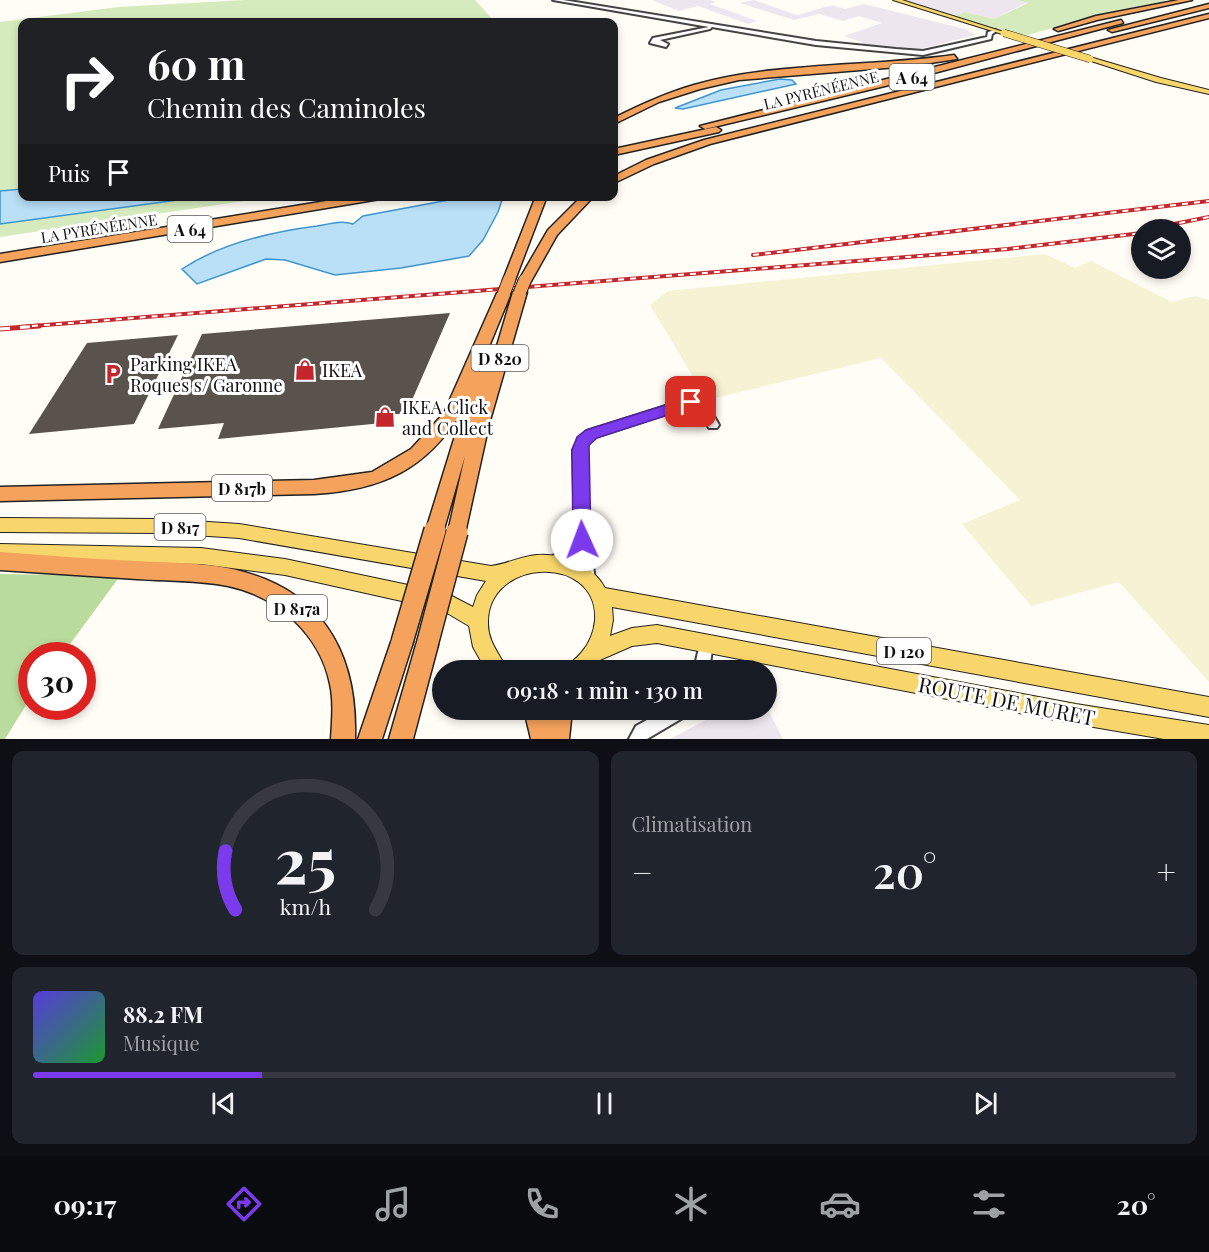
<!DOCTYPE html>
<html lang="fr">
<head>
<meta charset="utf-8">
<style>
	:root { --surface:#171b24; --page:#20242c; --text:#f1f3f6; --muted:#9ea1a6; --line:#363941; --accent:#7c3aed }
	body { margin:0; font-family:"Playfair Display",serif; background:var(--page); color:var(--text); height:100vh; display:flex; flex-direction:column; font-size:22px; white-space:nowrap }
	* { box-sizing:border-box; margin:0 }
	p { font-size:20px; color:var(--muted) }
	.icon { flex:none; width:33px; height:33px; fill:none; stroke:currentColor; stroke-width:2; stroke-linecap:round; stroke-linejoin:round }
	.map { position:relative; height:739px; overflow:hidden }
	.drawer { display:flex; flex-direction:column; gap:12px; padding:12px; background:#0d0f14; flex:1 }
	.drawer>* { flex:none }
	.banner { position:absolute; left:18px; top:18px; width:600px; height:183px; border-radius:12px; box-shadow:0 3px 9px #0003; background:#202124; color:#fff; overflow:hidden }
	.controls { position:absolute; left:1131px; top:219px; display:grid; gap:12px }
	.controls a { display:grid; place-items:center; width:60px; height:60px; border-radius:50%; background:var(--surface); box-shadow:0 3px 9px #0003; font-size:30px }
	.speed { position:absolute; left:18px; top:642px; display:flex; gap:12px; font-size:30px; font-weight:700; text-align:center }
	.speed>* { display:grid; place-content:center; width:78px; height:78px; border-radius:50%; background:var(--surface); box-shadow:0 3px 9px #0003; line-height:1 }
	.speed .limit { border:9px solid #d22; background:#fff; color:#111 }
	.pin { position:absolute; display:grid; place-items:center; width:51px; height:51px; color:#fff; margin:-26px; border-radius:12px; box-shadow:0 3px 9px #0006 }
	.me { position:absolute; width:66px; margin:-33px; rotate:358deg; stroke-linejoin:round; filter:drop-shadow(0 0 4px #0008) }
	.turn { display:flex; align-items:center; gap:21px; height:126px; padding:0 30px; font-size:27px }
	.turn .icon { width:78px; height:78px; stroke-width:2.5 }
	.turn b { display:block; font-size:42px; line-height:51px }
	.then { display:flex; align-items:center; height:57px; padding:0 30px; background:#0003; gap:12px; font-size:22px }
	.big { font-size:45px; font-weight:600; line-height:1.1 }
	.drawer .tile { flex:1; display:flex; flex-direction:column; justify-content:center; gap:9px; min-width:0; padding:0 21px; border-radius:12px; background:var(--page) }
	.drawer .dial { align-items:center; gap:0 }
	.dial svg { height:156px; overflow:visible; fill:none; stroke:var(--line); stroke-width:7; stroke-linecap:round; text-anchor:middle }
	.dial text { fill:var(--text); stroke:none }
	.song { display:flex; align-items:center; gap:18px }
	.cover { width:72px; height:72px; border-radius:9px; background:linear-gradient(135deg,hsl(250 70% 55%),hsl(130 70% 35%)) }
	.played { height:6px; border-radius:3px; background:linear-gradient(90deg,var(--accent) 20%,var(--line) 20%) }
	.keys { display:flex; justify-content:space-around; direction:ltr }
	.heat { display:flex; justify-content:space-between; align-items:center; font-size:33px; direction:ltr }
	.drawer .tiles { flex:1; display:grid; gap:12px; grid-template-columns:1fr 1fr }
	.tile:last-child { grid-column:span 2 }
	.trip { position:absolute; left:432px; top:660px; width:345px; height:60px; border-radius:30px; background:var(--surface); box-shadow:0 3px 9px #0003; font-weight:600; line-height:60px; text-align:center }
	.menu { display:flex; height:96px; justify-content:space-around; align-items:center; background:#090b0e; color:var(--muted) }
	.menu .icon { width:42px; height:42px }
	.menu .current { color:var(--accent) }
	.menu b { font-size:27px; color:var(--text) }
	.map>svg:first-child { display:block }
</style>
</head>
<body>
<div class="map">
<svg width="1209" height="739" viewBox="0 0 1209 739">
	<rect width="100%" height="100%" fill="#fffdf5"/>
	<g fill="#eee6ef">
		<polygon points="652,0 710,0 716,2 710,4 757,21 748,24 698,6 679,11"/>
		<polygon points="754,0 797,15 832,5 845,9 864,4 965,29 975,35 916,50 864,47 862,42 844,36 882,23 859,16 843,21 819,14 794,20 740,3"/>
		<polygon points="902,0 1016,0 1028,2 994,19 965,12 953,16"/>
		<polygon points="767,708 783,739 670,739 706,720 710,710"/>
	</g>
	<polygon fill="#f6f3d4" points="1045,254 1075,268 1091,261 1172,302 1195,296 1209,300 1209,682 1119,582 1031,606 962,524 1020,500 881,358 707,400 650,305 668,291"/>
	<g fill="#d5ebbd">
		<polygon points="245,0 475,0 495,22 22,22 22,196 272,197 0,237 0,22 118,7"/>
		<polygon points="1016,0 1164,0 1166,1 1098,15 1028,35 1005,32 953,16 965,12 994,19 1028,3"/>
	</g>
	<polygon fill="#b9dc9c" points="0,574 120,576 62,655 32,656 31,697 5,739 0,739"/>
	<g fill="#b9e0f7" stroke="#3f96cf" stroke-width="1.5">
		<polygon points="780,79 792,80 796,84 683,109 675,108 721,90"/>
		<polygon points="22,189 22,196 200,197 0,224 0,191"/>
		<path d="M470,196L503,197L498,212L483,240L469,256L401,268L335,275L285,260L266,259L197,284L182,269C221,243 270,232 317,226C329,224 341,220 353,224L363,216Z"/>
	</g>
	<g fill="#5a524d">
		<polygon points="450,313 409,407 404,414 394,414 393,422 218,439 224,423 158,429 202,334"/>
		<polygon points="178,335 134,424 29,434 87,343"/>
	</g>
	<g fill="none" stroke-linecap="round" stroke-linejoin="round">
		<g stroke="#444" stroke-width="4">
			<g id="minor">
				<polygon points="553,0 563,0 816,41 896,49 923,51 987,37 988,32 995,30 997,31 992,34 991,39 923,55 816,45 712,27 710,29 660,40 668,44 666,47 650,43 653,38 709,27"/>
				<path d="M691,398L707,404L719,425L717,428H709L699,410L690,406L595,437L588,444L585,450L589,540L595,579L593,584L588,585L583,584L577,554L554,569L549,567L547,563C553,553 567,547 575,538L573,450L579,438L587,431Z"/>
				<polygon points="706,637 711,639 713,644 709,670 694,670 701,639"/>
				<polygon points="665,710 688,710 686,716 647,739 629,739 636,726"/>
			</g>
		</g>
		<g stroke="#222" stroke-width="2">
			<g id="major">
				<polygon points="893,0 902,0 1007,33 1002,34"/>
				<polygon points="1090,57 1161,78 1209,90 1209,94 1156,82 1088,60"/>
				<path d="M0,518L163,519L239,524L491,566C507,564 521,556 537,555C562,553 593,565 605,588L1209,697V717L612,607L613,620L610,636L632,628L657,625L1076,704L1209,725V739H1164L1076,724L657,643L632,646L600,660L592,670H567C570,662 575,660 581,653C589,644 594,632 595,620C599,553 486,557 488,624C488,642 500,654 507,670H486L473,647L469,626L442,610L285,575L201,564L0,560V544L201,548L285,559L446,593L473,607L477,595L486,581L239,538L163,533L0,532Z"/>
			</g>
		</g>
		<g stroke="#222" stroke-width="3">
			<g id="highway">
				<polygon points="1179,0 1192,0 1097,20 1058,31 1054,29 1096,16"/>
				<polygon points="1209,4 1209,8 1112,32 1108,30"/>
				<polygon points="1209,14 1209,18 710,144 654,164 614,183 614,176 646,160 704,140"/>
				<polygon points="1121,20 1123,23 885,86 705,129 700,126"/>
				<path d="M954,55L957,59L910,66L739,80L700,89L659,102L614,124V118C640,105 666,93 694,85C774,62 870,67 954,55Z"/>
				<polygon points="716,127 721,130 719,132 614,155 614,149"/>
				<polygon points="357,196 385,196 380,199 0,262 0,254"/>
				<polygon points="536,196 547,196 515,280 514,283 504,283 503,280"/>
				<polygon points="582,196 594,196 557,235 530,283 520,283 519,280 548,230"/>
				<path d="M520,288L527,292L489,424L464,538L457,540L450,538L448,532L465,456L442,536L435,538L428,536L426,530L463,410C426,470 382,490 314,494L0,501V487L314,480L372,472L411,449L444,413L497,293L504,289L511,293L488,349L492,350L494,356L513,292Z"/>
				<path d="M0,552C45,555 91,559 136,561C167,563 197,562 227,568C319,586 358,649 355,739H331C332,721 334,702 330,684C320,634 277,596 228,586C198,580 167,581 137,579C91,576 46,573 0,570Z"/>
				<polygon points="402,631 410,635 413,642 382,739 358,739 391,642 394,635"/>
				<polygon points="427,634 435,637 438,645 413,739 389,739 416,645 419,637"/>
				<polygon points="524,710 546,710 548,717 550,710 572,710 569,739 531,739"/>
			</g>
		</g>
		<use href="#minor" fill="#fff" fill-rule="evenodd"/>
		<use href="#major" fill="#f9d66b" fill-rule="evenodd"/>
		<use href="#highway" fill="#f5a25d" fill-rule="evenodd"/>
		<g stroke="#c4262e" stroke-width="4">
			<g id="rail-far1">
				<polyline points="1144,230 1209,217"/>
				<polyline points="753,255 1209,201"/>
				<polyline points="20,327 1008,249 1142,233"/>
			</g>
		</g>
		<g stroke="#c4262e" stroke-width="5">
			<polyline id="rail" points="0,329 39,326"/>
		</g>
		<use href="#rail-far1" stroke="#fff" stroke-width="2" stroke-dasharray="6" stroke-linecap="butt"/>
		<use href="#rail" stroke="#fff" stroke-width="3" stroke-dasharray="10" stroke-linecap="butt"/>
		<g stroke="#222" stroke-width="8" stroke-linecap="butt">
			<polyline id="major-bridge" points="1004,33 1090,59"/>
		</g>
		<g stroke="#222" stroke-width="14" stroke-linecap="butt">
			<g id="highway-bridge-far1">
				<polyline points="520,292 525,280"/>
				<polyline points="504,293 509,280"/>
			</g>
		</g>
		<g stroke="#222" stroke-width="24" stroke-linecap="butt">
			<g id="highway-bridge">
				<polyline points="402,642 435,530"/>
				<polyline points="427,645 457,532"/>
			</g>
		</g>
		<use href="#major-bridge" stroke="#f9d66b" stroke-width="7"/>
		<use href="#highway-bridge-far1" stroke="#f5a25d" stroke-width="12"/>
		<use href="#highway-bridge" stroke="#f5a25d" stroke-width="21"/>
	</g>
	<polygon fill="#7c3aed" stroke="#51269a" stroke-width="1.5" points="691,397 696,398 696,406 597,438 589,445 591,540 588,546 582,548 576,546 573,540 572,450 577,437 586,430"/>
	<defs>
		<g id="shop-bare" transform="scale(1.62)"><path d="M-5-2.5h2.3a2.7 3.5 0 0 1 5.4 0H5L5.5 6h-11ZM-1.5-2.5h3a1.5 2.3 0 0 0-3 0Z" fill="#c4262e" stroke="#fff" stroke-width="2.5" paint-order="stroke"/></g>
		<g id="parking-bare" transform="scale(1.62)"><path d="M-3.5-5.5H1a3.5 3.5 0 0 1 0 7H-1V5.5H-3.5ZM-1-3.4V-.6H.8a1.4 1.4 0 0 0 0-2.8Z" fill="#c4262e" stroke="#fff" stroke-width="2.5" paint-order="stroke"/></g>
	</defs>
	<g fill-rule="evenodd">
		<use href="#shop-bare" x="305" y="370"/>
		<use href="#parking-bare" x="113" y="374"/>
		<use href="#shop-bare" x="385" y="417"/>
	</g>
	<g text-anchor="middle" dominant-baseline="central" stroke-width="6" stroke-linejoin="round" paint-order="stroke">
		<g font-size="15" fill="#111" stroke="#fff">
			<text transform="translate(821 90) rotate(-14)">LA PYRÉNÉENNE</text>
			<text transform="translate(99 228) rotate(-9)">LA PYRÉNÉENNE</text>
		</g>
		<g fill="#fff" stroke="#585858" stroke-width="1.5">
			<rect x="889.5" y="64" width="45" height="26" rx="4.5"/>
			<rect x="167.5" y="216" width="45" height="26" rx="4.5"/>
			<rect x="471.5" y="345" width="57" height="26" rx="4.5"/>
			<rect x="212" y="475" width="60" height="26" rx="4.5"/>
			<rect x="154.5" y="514" width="51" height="26" rx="4.5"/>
			<rect x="267" y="595" width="60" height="26" rx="4.5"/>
			<rect x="877" y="638" width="54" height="26" rx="4.5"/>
		</g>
		<g font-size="16" font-weight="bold" fill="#111">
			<text x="912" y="77">A 64</text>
			<text x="190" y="229">A 64</text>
			<text x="500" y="358">D 820</text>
			<text x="242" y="488">D 817b</text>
			<text x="180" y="527">D 817</text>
			<text x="297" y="608">D 817a</text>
			<text x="904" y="651">D 120</text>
		</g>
		<g font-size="18" fill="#111" stroke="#fff" text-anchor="start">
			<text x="130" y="364">Parking IKEA<tspan x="130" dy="21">Roques s/ Garonne</tspan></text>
			<text x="322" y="370">IKEA</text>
			<text x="402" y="407">IKEA Click<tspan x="402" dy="21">and Collect</tspan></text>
		</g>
		<g font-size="21" fill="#111" stroke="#fff">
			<text transform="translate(1007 700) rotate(11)">ROUTE DE MURET</text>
		</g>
	</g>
</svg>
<div class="controls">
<a><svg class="icon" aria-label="layers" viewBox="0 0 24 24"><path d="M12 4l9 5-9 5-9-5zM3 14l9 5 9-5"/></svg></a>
</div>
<div class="speed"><div class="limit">30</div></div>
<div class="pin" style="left:691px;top:402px;background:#d93025"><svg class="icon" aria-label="arrive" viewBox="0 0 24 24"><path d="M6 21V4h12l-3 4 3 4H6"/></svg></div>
<svg class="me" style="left:582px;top:540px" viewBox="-20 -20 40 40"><circle r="19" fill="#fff"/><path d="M0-13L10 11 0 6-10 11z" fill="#7c3aed"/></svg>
<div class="trip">09:18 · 1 min · 130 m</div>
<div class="banner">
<div class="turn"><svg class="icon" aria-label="right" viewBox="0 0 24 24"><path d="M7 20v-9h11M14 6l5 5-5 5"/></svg><div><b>60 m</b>Chemin des Caminoles</div></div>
<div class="then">Puis<svg class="icon" aria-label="arrive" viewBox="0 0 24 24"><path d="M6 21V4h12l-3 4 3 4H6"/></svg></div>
</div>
</div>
<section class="drawer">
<div class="tiles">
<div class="tile dial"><svg viewBox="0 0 100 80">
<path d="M14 69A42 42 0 1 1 86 69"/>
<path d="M14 69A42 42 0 0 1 9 39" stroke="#7c3aed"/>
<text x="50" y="56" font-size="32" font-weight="700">25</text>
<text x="50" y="72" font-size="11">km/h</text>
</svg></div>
<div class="tile"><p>Climatisation</p>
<div class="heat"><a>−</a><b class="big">20°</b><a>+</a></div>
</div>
<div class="tile">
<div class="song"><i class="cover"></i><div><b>88.2 FM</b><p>Musique</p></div></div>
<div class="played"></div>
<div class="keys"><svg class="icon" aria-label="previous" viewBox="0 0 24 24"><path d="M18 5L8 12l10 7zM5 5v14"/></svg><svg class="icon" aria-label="pause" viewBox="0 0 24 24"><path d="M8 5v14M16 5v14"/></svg><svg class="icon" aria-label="next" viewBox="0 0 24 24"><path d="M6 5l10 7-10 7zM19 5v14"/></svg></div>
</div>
</div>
</section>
<nav class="menu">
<b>09:17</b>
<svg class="icon current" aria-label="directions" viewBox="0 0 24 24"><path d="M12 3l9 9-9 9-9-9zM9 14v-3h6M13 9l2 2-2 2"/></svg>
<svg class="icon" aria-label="music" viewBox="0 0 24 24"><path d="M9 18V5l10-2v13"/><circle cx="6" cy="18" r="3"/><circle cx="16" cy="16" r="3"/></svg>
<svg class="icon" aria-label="phone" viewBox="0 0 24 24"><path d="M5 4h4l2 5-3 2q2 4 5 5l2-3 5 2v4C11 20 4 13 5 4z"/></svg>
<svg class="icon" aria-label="climate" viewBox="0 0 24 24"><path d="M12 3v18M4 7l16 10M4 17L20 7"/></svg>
<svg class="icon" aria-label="car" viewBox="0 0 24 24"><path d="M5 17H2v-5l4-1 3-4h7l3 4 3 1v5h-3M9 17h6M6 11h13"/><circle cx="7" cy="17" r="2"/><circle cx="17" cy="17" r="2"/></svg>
<svg class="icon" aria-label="filters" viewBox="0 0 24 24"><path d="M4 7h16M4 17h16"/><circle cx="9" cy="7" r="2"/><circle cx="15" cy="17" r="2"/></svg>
<b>20°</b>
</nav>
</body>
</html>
